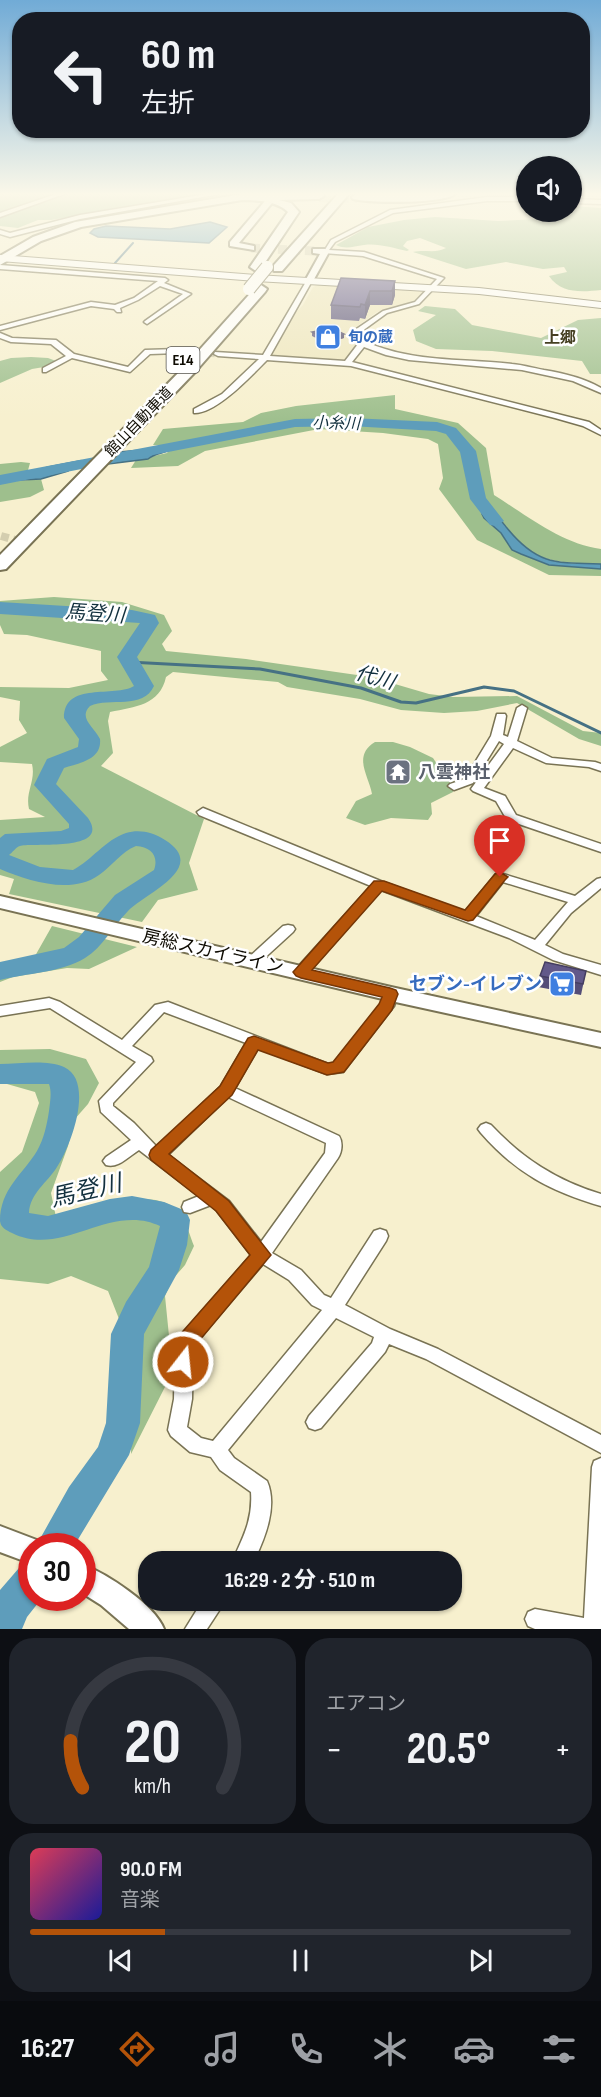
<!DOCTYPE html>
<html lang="ja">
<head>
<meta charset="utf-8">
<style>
	:root { --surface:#171b24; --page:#20242c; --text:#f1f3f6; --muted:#9ea1a6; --line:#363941; --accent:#b45309 }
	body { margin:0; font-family:"Sofia Sans Condensed","Noto Sans JP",sans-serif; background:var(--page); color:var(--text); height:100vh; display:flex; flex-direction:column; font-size:22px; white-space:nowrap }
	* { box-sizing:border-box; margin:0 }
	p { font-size:20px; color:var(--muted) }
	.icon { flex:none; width:33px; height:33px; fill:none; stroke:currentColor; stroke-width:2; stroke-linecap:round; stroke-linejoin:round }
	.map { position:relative; height:1629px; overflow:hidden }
	.panel { display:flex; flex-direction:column; gap:9px; padding:9px; background:#0d0f14; flex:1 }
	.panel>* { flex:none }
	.guide { position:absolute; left:12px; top:12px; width:578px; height:126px; border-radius:24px; box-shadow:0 2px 4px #0004; background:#171b24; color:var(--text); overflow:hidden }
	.controls { position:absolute; left:516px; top:156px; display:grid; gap:12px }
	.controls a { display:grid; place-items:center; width:66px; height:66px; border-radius:50%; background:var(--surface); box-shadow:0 2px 4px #0004; font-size:30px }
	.speed { position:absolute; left:18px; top:1533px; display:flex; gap:12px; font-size:30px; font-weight:700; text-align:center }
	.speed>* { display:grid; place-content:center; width:78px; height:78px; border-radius:50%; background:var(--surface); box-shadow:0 2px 4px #0004; line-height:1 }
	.speed .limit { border:9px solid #d22; background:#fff; color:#111 }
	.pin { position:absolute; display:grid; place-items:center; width:51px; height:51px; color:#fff; margin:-62px -26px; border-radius:50% 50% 50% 0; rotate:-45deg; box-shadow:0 0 6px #0007 }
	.pin .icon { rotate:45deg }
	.me { position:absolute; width:66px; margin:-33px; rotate:16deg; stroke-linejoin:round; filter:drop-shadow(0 0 4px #0008) }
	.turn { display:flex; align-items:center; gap:21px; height:126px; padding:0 30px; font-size:27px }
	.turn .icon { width:78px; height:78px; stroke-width:2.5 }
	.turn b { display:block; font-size:42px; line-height:51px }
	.big { font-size:45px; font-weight:700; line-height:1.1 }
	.panel .card { flex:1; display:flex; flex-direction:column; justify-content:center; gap:9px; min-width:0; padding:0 21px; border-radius:24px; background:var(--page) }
	.panel .dial { align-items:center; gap:0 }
	.dial svg { height:156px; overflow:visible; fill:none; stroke:var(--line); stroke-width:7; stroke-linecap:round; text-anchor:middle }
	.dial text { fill:var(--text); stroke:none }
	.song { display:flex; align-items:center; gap:18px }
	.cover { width:72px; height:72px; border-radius:9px; background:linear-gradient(135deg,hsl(350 70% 55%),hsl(240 70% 35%)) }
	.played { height:6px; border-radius:3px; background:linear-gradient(90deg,var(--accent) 25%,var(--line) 25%) }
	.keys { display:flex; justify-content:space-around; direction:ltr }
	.heat { display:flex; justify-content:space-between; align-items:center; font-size:33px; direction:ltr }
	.panel .tiles { flex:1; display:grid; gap:9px; grid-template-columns:1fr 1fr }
	.card:last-child { grid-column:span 2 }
	.trip { position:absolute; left:138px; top:1551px; width:324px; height:60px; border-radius:24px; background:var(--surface); box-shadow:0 2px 4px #0004; font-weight:700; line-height:60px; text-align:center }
	.dock { display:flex; height:96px; justify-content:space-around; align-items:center; background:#090b0e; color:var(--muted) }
	.dock .icon { width:42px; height:42px }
	.dock .on { color:var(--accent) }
	.dock b { font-size:27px; color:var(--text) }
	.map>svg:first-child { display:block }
</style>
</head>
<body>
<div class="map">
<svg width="601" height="1629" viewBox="0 0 601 1629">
	<rect width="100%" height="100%" fill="#f7f0ce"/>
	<polygon fill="#eee6bc" points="323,283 427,289 412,303 377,312 350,331 349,337 357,343 345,361 272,356 292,316 303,305 313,287"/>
	<g fill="#9ebf8d">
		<polygon points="0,194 208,194 51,220 38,220 18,228 0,226"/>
		<path d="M572,206L601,208V290C582,292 561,294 549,276L567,272L564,267L543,269L506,262L466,269L413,252C425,249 435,254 446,248L420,238L407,241L403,246L409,250L407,251C393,248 378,243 364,245C353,246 347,250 336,245L368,227L404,220L435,217L498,221L539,219L551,212H572Z"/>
		<polygon points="425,306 455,309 472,325 541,338 578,320 601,318 601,374 590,374 582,361 492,351 436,349 416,341 413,330 436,315 418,311"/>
		<polygon points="31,357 48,358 56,361 50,366 32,369 0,383 0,361 11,358"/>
		<path d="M395,395V409L458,423L486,448L494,495C526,515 562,544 601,549V564C555,562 535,565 505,526C499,517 489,506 479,500L512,550L549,565L601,569V576L549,575L477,540L439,489L443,478L438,444L428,439L383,433L319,429L205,451L178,466L131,468L136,460L167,453L172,446L153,445L163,429L243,422L261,413L296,406Z"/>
		<polygon points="21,462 30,463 27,474 6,482 41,479 44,490 30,497 0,502 0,464"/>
		<path d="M54,597L122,602L164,615L172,631L162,644L166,651L246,659L371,677L429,694L453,697L517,696L583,731L601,733V746L579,739L517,703L477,711L444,713L401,710L360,699L287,687L278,682L173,672L166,677C160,705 135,707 110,712L108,721L113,753L101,766L204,819L189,863L198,890L158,900L142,922L9,894L14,879L0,875V820L45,817L29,809C25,792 36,781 32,764L0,762V747L27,733L19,720L20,701L0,697V687L69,688L108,680L101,671V651L27,635L4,634L0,625V601Z"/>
		<path d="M375,742H393L410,747L433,758L441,770L451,773L455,783L453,792L431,803L432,814L428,820L391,818L365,825L346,818L356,801L372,794C369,776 352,756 375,742Z"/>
		<polygon points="52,926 137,947 89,969 67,968 13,977 0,982 0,963 35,956"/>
		<path d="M50,1049L86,1059L99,1083L88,1104L74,1120L68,1146L51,1193L56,1217C90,1216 154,1179 181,1215C187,1224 190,1236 194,1246L185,1265L171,1281L165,1296L171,1356L169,1379L131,1454L132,1352L108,1291L71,1276L48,1284L0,1279V1172L22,1152L39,1103L35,1092L0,1082V1050Z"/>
	</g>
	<g fill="#5e9dbb" stroke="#467184" stroke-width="1.5">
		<polygon points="210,222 227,227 209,243 98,237 90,233 94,229 106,226 170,229"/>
		<path d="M175,447C166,454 156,452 148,459L108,464L119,452Z"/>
		<polygon points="79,461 68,471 41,479 0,481 48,467"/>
		<path d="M478,499C490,506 499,518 507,528C537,565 556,563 601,564V569L549,565L521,554L512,550L501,533L484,518L482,514L484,510Z"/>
	</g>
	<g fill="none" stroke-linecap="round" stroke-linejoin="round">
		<polyline stroke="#467184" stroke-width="2" points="115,263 133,243"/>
		<polyline stroke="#467184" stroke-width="3" points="129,662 260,669 361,688 401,702 416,703 484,687 514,691 601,733"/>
		<g fill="#5e9dbb" fill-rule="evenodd">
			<polygon points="350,418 437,422 456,428 476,451 486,498 504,521 496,526 490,525 470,499 460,452 446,434 436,431 350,426 295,427 0,485 0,475 295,419"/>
			<path d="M0,602L132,610L155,615L159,623L137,657L154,686C143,710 110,697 90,706C78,718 94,727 100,739C102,760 79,763 64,768L56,784L88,818C112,853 30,842 20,846C16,847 12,853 9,855L40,867L73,870C92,860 105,840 126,833C139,829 153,832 165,840C210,868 144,894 128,911C113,926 103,947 85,958C60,973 27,973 0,980V962L64,948L79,937L115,895L154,870C159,856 151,847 136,846C121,852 112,866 99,875C71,895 29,881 0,869V838L5,834L61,831L69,828V824L34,785L47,759L78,747L79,739L64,718C64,681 115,698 134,686L117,657L140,623L0,614Z"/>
			<path d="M0,1064C19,1064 46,1059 64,1067C95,1081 71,1146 57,1167C47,1183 30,1193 29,1213L48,1216L110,1199L132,1196L164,1202L186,1211L190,1220L187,1245L179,1270L144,1334L140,1423L129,1455L74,1546H36L69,1487L98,1447L106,1423L111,1334L126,1302L149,1267L160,1226C151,1222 143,1220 133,1220C91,1220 54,1254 12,1233C6,1230 1,1228 0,1221C0,1189 23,1174 37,1151C44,1139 47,1124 49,1111C50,1102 52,1092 49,1084H0Z"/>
			<polygon points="32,1563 32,1598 42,1598 27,1617 22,1629 0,1629 0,1590 19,1568"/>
		</g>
		<polyline stroke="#d4ceaf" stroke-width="7" stroke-dasharray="7 3" stroke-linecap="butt" points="178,351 218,354"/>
		<polyline stroke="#d4ceaf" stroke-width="8" stroke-dasharray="8 4.5" stroke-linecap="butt" points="1,536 30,544"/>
		<polyline stroke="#d4ceaf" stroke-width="9" stroke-dasharray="9 4.5" stroke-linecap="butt" points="251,248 316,251"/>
		<polyline stroke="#d4ceaf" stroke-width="12" stroke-dasharray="12 6" stroke-linecap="butt" points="319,196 357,197"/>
		<g stroke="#797354" stroke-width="3">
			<g id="street">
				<polygon points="56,194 64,194 0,217 0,213"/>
				<polygon points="207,194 219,194 80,219 10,237 0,234 0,230 10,233 80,215"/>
				<path d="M487,197H526V201H487L393,213L335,242L329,250L364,252L444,278L419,304L387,313L358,334V338C406,363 460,358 512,364C523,365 533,368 544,370C563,373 584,378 601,388V393L573,381L522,370L409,360L386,355L364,347L352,362L589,422L601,430V435L583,426L555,418L351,366L267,360C252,375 216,414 194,413V409L222,394L259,359L218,356L214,354L215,352L263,355L307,280L312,281L270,356L345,361L358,344L351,339L352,332L383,311L415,302L437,279L363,256L323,253L331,240L390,210Z"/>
				<polygon points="572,199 601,200 601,204 572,203"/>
				<polygon points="0,265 165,278 168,280 164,283 191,294 147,324 144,322 145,321 183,294 160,286 138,300 120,308 121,312 117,312 114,309 91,306 0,330 0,326 91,302 115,305 134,298 158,281 0,269"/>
				<polygon points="0,333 12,338 56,340 74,354 128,367 145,350 178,349 182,351 178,353 150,354 130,372 72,358 46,372 43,372 43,368 66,356 51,344 11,342 0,338"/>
				<polygon points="522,705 527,708 517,741 552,758 595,762 601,764 601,771 589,767 546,763 513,748 484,788 505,796 516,815 601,844 601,852 507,820 496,801 473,791 471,789 504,744 499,741 473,783 454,790 448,786 450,784 465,779 491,736 497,714 505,714 506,716 503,735 508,737 517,708"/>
				<path d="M203,808L383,882L465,912L496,874L500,873L575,896L597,879L601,878V888L571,913L545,945L563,954L601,965V975L553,960L509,938L381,890L306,975H296L294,972L296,969L371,886L199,815L197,812ZM503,882L568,902L535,940L476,916Z"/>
				<polygon points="288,925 293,926 295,929 293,932 258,964 248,964 246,961 248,958 283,926"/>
				<path d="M391,989L396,991L398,994L394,1006L343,1072L327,1074L258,1048L235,1088L339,1136C343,1142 342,1152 338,1158L272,1253L301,1270L324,1295L331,1298L374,1231L380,1229L386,1231L388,1236L386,1241L345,1305L390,1329L438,1349L601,1435V1453L426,1359L389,1344L385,1352L321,1428L315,1430L309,1428L306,1422L309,1416L372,1343L374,1337L336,1318L228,1450L234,1458L267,1481C278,1506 265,1538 254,1561L232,1562C243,1537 253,1520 251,1492L220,1470L211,1457L190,1452L171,1436L168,1430L174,1399L175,1344L178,1339L251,1255L217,1211L211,1205L190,1213L184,1212L182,1207L184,1202L199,1196L139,1150C129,1156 118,1169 106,1165L103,1161L106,1157L131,1140L101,1112L99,1101L136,1062L50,1008L0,1016V1006L49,998L60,1002L122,1040L155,1005L168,1002L328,1064L334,1063L381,1004L386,991ZM164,1012L246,1043L221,1086L157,1147L134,1123L113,1106V1103L153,1061L151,1057L132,1046ZM228,1097L326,1143L325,1153L261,1242L229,1201L168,1155ZM263,1264L289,1280L312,1305L322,1310L213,1441L201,1438L187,1427L192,1399L193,1346Z"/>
				<path d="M486,1123L491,1125C523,1159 557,1181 601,1194V1206C550,1191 516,1173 481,1133L478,1129L481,1125Z"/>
				<polygon points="601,1458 601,1629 535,1629 528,1626 525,1619 528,1612 535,1609 584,1618 592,1467 594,1461"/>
				<polygon points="203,1600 226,1600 207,1629 185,1629"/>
			</g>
		</g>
		<g stroke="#797354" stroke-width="4">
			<g id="secondary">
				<polygon points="265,201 272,203 239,243 254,246 254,250 230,246 230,242"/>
				<polygon points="313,249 325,249 329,252 313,281 309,284 305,281 320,254 313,253"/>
				<polygon points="0,896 391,987 601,1033 601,1047 391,1001 0,908"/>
				<polygon points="0,1526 42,1542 44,1546 32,1546 32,1564 0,1552"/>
				<path d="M82,1564C107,1574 154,1604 164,1629H129L101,1605L82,1593Z"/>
			</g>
		</g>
		<g stroke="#797354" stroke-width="2">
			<polygon id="primary" points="0,255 256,275 479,288 601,302 601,308 479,294 256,281 0,261"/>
		</g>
		<g stroke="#797354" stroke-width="4">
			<g id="highway">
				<path d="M242,194H323L324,196L319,199L279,200L291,203L299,212L260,270L256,271L250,267L288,212C277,201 257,200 242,200L81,227L41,241L0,265V256L33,237L75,222Z"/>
				<polygon points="338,194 349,194 282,271 274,271 274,265"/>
				<path d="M357,194H455C443,204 370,203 353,199L352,197Z"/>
				<polygon points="261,285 267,289 265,292 195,372 6,569 0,570 0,555 185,366 257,286"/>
			</g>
		</g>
		<use href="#street" fill="#fff" fill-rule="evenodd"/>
		<use href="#secondary" fill="#fff" fill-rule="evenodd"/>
		<use href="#primary" fill="#fff" fill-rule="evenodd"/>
		<use href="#highway" fill="#fff" fill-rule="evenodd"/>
		<g stroke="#797354" stroke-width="14" stroke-linecap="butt">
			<polyline id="highway-bridge" points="249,289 267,267"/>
		</g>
		<use href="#highway-bridge" stroke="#fff" stroke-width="12"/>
	</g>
	<g fill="#544d77">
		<polygon points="395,281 395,295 392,305 370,305 365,319 360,318 359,321 331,319 331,305"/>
		<polygon points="312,332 344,334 344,338 326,343 312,336"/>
		<polygon points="586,971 581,995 538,987 540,976"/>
	</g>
	<g fill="#453e61">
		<polygon points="395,281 395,295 392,305 392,291"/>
		<polygon points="370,291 370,305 365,319 365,305"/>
		<polygon points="344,334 344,338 326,343 326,339"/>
	</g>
	<g fill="#62598a" stroke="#453e61" stroke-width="1.5">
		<polygon points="341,278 395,281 392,291 370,291 365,305 361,304 360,307 331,305"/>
		<polygon points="331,328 344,334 326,339 312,332"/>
		<polygon points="545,962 586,971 583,984 540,976"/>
	</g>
	<linearGradient id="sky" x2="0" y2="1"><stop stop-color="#71abd6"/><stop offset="0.46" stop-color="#fbf8e9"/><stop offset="1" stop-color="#fbf8e9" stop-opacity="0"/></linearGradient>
	<rect width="601" height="422" fill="url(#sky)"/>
	<path fill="#b45309" stroke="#753606" stroke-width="1.5" d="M500,872L508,877L505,880L473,920L468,921L382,891L312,970L390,988L396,990L398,994L392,1010L344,1072L327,1075L258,1050L232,1095L169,1154L229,1201L271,1255L194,1347L193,1362L191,1369L183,1371L176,1369C172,1359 172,1347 177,1338L250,1255L216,1211L151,1160L149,1155L151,1150L220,1086L248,1038L254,1036L328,1063L333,1062L379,1004L382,997L301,978L296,976L293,972L374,881H384L465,910L495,874Z"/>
	<defs>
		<g id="shop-square" transform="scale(1.35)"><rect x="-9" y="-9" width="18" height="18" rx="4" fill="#3f7fe0" stroke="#fff"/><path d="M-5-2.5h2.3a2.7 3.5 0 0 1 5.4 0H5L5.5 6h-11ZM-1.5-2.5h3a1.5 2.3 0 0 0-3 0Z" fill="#fff"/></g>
		<g id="temple-square" transform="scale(1.35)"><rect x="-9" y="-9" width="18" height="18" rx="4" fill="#6b7280" stroke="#fff"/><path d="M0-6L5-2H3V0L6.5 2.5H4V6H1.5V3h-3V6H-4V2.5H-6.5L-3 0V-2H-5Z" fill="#fff"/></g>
		<g id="supermarket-square" transform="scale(1.35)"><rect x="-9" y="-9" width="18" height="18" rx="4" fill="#3f7fe0" stroke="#fff"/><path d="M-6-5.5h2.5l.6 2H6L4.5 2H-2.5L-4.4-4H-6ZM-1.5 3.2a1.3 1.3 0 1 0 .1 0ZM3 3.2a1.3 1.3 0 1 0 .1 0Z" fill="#fff"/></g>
	</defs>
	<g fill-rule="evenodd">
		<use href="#shop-square" x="328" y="337"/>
		<use href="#temple-square" x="398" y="772"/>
		<use href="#supermarket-square" x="562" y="984"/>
	</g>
	<g text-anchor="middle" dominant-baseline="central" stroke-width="5" stroke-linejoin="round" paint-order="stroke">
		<g font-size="15" font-weight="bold" fill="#366cbe" stroke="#fff" text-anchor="start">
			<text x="348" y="337">旬の蔵</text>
		</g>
		<g font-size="15" fill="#0e0b02" stroke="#fff">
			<text transform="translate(139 422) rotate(-46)">館山自動車道</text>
		</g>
		<g font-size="16" font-weight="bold" fill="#453f22" stroke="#fff">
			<text x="560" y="338">上郷</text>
		</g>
		<rect fill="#fff" stroke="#56544e" stroke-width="1.5" x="166.5" y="347" width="33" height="26" rx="4.5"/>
		<g font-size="16" font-weight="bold" fill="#0e0b02">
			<text x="183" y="360">E14</text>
		</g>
		<g font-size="16" font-style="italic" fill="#12303e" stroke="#fff">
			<text transform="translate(336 424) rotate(1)">小糸川</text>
		</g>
		<g font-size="18" font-weight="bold" fill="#5b616d" stroke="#fff" text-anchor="start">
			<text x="418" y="772">八雲神社</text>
		</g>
		<g font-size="18" fill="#0e0b02" stroke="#fff">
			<text transform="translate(213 952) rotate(13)">房総スカイライン</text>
		</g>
		<g font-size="18" font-weight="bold" fill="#366cbe" stroke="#fff" text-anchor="end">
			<text x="542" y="984">セブン-イレブン</text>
		</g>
		<g font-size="20" font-style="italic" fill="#12303e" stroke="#fff">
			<text transform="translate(95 614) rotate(4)">馬登川</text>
			<text transform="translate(375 678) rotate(16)">代川</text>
		</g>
		<g font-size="24" font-style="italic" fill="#12303e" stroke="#fff">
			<text transform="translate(86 1191) rotate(-13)">馬登川</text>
		</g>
	</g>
</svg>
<div class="controls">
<a><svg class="icon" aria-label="sound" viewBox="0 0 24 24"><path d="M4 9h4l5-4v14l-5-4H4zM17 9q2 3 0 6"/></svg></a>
</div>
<div class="speed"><div class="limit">30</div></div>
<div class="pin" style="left:500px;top:877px;background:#d93025"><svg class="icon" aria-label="arrive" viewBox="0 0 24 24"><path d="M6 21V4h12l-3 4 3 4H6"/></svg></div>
<svg class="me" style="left:183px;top:1362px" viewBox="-20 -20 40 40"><circle r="17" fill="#b45309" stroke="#fff" stroke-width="3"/><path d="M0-11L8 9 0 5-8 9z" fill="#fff"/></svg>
<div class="trip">16:29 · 2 分 · 510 m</div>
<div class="guide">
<div class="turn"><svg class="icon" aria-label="left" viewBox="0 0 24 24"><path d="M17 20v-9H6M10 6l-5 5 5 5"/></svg><div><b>60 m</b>左折</div></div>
</div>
</div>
<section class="panel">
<div class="tiles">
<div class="card dial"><svg viewBox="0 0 100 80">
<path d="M14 69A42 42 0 1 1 86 69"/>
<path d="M14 69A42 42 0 0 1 8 45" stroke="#b45309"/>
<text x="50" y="56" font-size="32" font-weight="700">20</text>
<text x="50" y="72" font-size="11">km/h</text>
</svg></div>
<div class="card"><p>エアコン</p>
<div class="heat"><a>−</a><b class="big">20.5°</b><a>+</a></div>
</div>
<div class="card">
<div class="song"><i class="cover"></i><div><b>90.0 FM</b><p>音楽</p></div></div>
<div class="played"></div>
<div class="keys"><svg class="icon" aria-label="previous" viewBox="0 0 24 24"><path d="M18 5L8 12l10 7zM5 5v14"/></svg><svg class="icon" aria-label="pause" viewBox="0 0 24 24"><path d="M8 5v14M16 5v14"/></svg><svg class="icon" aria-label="next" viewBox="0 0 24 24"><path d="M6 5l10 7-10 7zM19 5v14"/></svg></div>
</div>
</div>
</section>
<nav class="dock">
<b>16:27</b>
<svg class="icon on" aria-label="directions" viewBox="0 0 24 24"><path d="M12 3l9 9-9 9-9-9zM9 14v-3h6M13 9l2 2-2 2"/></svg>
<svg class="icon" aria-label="music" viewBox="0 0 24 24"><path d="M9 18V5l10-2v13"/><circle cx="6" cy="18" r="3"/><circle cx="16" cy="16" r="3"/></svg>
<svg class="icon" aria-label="phone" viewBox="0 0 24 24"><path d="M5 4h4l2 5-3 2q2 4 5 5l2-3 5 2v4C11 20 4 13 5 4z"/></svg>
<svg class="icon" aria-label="climate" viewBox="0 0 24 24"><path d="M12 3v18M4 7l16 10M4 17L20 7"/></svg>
<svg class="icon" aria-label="car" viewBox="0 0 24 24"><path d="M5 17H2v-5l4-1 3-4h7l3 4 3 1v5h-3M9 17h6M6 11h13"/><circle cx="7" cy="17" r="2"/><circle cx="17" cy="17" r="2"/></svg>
<svg class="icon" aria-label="filters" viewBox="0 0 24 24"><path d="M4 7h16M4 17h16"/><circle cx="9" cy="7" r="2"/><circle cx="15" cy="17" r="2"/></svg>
</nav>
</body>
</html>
